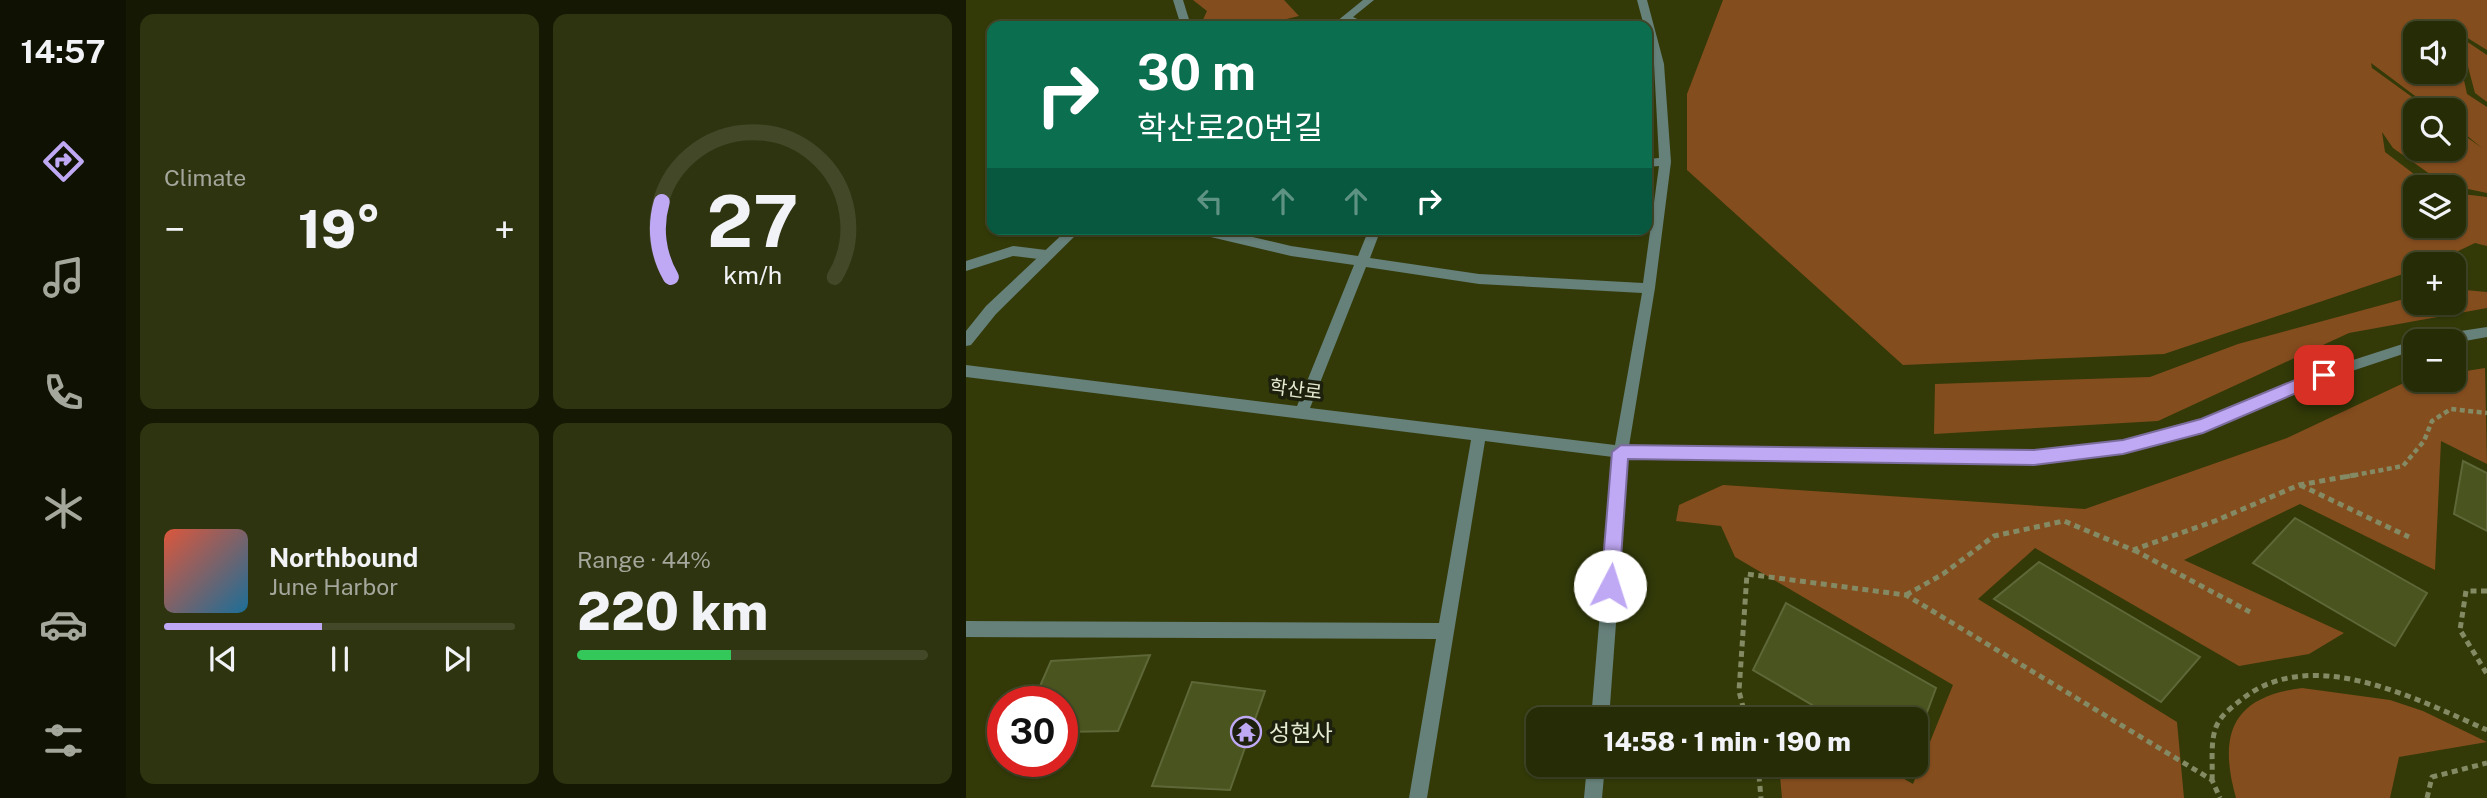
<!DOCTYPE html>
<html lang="en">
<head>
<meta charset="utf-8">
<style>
	:root { --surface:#262c06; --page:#2e3410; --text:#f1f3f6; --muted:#a4a79b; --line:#424828; --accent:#bfa8f4 }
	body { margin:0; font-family:"Public Sans","Noto Sans KR",sans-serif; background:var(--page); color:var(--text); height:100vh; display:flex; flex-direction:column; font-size:26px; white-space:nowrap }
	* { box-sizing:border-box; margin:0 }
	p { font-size:23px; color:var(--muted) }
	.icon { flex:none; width:38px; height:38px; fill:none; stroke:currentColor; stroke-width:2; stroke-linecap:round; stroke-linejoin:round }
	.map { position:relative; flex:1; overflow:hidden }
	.side { display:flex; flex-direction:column; gap:14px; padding:14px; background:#151803; width:840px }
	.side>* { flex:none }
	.top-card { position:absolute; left:21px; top:21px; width:665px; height:214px; border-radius:14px; box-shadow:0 2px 5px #0004,0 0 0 2px var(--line); background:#0b6e4f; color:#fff; overflow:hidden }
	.tools { position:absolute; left:1437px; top:21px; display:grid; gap:14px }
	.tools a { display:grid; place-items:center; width:63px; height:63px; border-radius:14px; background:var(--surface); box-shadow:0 2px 5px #0004,0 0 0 2px var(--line); font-size:35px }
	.speed { position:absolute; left:21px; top:686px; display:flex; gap:14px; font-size:35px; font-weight:700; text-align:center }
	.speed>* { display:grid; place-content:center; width:91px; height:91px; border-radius:50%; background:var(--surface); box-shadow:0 2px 5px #0004,0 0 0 2px var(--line); line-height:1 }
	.speed .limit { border:10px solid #d22; background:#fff; color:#111 }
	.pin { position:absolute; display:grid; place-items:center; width:60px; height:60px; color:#fff; margin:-30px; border-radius:14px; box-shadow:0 4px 10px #0006 }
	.me { position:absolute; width:77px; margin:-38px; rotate:5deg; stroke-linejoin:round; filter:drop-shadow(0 0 5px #0008) }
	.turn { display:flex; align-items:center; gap:24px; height:147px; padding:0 35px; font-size:32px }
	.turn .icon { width:91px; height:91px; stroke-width:2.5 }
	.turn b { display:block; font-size:49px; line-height:60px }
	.lanes { display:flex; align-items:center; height:66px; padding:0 35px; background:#0003; justify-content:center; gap:35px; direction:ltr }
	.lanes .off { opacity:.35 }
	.big { font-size:52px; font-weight:800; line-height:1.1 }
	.side .card { flex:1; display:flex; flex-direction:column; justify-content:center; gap:10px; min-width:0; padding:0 24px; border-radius:14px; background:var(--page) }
	.side .dial { align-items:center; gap:0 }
	.dial svg { height:182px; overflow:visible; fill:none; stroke:var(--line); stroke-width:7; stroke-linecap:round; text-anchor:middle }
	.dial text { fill:var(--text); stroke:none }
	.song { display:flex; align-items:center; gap:21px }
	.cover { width:84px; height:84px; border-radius:10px; background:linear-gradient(135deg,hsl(10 70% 55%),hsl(200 70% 35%)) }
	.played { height:7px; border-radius:4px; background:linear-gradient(90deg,var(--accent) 45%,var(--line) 45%) }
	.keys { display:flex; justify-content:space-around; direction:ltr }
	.heat { display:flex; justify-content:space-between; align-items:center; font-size:38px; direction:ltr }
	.charge { height:10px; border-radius:5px; background:linear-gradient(90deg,#34c759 44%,var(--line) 0) }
	.side .tiles { flex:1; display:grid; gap:14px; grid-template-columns:repeat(2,1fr) }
	.trip { position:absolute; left:560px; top:707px; width:402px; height:70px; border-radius:14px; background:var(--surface); box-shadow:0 2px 5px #0004,0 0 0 2px var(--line); font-weight:800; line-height:70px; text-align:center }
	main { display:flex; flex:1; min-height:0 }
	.menu { display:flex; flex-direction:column; width:126px; justify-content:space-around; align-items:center; background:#0f1202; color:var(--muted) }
	.menu .icon { width:49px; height:49px }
	.menu .current { color:var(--accent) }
	.menu b { font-size:32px; color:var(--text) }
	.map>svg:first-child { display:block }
</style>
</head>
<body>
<main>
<nav class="menu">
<b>14:57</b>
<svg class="icon current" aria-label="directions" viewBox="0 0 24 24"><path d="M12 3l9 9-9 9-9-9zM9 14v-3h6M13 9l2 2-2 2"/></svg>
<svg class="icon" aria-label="music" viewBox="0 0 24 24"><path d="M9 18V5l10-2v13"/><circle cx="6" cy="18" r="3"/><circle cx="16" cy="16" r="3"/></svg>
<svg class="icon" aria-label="phone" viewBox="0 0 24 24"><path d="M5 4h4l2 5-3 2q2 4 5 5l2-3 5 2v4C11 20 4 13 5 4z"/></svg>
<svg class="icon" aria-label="climate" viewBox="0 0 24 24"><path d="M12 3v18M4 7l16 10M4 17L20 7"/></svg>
<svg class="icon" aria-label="car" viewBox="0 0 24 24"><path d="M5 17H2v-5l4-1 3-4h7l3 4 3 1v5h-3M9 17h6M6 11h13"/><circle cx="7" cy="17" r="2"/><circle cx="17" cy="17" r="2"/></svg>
<svg class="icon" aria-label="filters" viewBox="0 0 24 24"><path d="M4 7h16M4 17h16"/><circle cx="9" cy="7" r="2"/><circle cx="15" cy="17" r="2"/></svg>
</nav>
<section class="side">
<div class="tiles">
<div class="card"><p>Climate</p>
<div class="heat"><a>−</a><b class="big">19°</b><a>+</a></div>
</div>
<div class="card dial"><svg viewBox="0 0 100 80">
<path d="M14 69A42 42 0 1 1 86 69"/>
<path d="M14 69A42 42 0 0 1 10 36" stroke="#bfa8f4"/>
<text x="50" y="56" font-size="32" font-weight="700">27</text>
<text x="50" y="72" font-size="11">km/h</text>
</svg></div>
<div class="card">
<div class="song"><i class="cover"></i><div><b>Northbound</b><p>June Harbor</p></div></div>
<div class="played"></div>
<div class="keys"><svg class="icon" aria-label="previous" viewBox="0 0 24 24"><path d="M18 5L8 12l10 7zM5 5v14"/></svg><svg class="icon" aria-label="pause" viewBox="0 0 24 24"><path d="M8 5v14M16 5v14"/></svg><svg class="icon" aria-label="next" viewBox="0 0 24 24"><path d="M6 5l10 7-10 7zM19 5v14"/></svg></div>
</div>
<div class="card"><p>Range · 44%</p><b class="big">220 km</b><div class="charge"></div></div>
</div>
</section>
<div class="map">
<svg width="1521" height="798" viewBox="0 0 1521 798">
	<rect width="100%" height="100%" fill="#333a08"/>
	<g fill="#844d1e" fill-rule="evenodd">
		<polygon points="227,0 318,0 333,16 292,26 234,26 241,11"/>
		<path d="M757,0H1521V50L1487,29L1501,94L1521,107V193L1478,184L1427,148L1416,132L1419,152L1465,187H1449V226H1488V193L1521,197V246L1509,243L1465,264H1449V270L1198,354L937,365L721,170V94ZM1449,33H1488V72H1449ZM1405,63L1468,110H1488V125L1516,148L1488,128V149H1449V110H1464L1406,68Z"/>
		<polygon points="1494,37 1521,55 1521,102 1509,93"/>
		<polygon points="1488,289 1521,292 1521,308 1383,333 1192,421 968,434 969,384 1184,377 1272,344 1449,296 1449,303 1488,303"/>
		<polygon points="1519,368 1521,464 1475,441 1469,570 1334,504 1218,560 1378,633 1343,654 1273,666 1069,548 1012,599 1211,722 1218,798 816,798 813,765 914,765 947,784 987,685 769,557 755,526 710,521 713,505 757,485 1119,509 1321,438 1442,381 1488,380 1488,373"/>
		<path d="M1336,688L1424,700L1457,711L1521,742L1433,757L1424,798H1270C1252,734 1266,697 1336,688Z"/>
	</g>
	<g fill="#4a541f" stroke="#5e6737" stroke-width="2">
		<polygon points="1497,461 1521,473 1521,531 1488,514"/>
		<polygon points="1329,518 1461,593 1429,646 1287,563"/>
		<polygon points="1073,562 1234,657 1195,702 1028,599"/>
		<polygon points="820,603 970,688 950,742 950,719 870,719 787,670"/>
		<polygon points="184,655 152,731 96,732 96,702 67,702 85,661"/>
		<polygon points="226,682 299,691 264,790 186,786"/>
	</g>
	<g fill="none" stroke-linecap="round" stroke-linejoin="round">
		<polyline stroke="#848a63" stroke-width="4.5" stroke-dasharray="5 3.5" stroke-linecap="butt" points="1379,477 1437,466 1458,441 1466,421 1485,409 1521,413"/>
		<g stroke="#848a63" stroke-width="5" stroke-dasharray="6 4.5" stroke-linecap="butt">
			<polyline points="1334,485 1443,537"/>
			<polyline points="1168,550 1284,612"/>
			<polyline points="1521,591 1500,591 1494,630 1521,674"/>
			<polyline points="940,595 977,574 1028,536 1098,521 1167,550 1249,521 1333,485 1389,475"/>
			<polyline points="780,719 773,691 781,574 940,595 1246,780 1254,798"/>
			<polyline points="792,765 795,798"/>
			<path d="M1246,780C1247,763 1244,743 1250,727C1254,716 1266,707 1275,700C1345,643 1450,699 1521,730"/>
			<polyline points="1461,798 1466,777 1521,763"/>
		</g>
		<polygon fill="#66807a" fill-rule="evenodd" points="47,246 80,250 86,255 80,260 47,256 0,271 0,261"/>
		<g fill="#66807a" fill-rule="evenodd">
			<polygon points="207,0 217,0 225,26 215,26"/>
			<polygon points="397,0 408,0 387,17 406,26 392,26 381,22 376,26 365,26"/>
			<path d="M671,0H681L698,64L705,162L689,288L663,446L1068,451L1157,441L1235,420L1353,371L1449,340L1454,341H1449V350L1362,379L1237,432L1157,453L1068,463L662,459L643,719H625L647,457L519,441L461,798H443L470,639L0,637V621L473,623L505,440L0,377V365L331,406L388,265L325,256L232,234L226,229H252L325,246L392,256L403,229H415L404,258L513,274L677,283L693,166L681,167V159L693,158L688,64L681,37V26H678ZM400,267L513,284L676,293L649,445L344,408Z"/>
			<polygon points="102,229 116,229 30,314 5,345 0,346 0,331 20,306"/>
			<polygon points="1521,327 1521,337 1488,343 1455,341 1462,336"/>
			<polygon points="621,765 639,765 636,798 618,798"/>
		</g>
	</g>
	<polygon fill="#bfa8f4" stroke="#7c6d9f" stroke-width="2" points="1358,368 1366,375 1363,379 1237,433 1157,454 1068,465 662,459 653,586 651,592 644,594 638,592 635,586 646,452 655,445 1068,450 1157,440 1235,419"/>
	<defs>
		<g id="temple-ring" transform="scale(1.575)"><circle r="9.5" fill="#1c200c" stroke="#bfa8f4" stroke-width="1.5"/><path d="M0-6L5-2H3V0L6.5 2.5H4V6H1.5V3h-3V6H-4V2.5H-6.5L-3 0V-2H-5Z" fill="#bfa8f4"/></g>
	</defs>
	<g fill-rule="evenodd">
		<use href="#temple-ring" x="280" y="732"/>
	</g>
	<g text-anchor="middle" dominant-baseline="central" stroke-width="7" stroke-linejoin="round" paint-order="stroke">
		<g font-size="19" fill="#e5ebd1" stroke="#1c200c">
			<text transform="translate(330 389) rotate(7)">학산로</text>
		</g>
		<g font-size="23" fill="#e5ebd1" stroke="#1c200c" text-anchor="start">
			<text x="303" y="732">성현사</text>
		</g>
	</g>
</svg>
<div class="tools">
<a><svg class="icon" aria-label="sound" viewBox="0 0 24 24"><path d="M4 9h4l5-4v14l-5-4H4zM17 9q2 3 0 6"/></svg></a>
<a><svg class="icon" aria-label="search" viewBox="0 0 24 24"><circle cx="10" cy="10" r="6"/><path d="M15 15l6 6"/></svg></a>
<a><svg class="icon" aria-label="layers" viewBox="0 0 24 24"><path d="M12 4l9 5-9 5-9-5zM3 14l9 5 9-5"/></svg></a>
<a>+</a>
<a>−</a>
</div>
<div class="speed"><div class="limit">30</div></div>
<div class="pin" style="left:1358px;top:375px;background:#d93025"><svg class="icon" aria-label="arrive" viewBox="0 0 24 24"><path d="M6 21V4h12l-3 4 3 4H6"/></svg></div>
<svg class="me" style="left:644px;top:586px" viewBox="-20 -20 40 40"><circle r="19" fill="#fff"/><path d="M0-13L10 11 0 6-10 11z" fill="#bfa8f4"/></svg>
<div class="trip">14:58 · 1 min · 190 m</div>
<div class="top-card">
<div class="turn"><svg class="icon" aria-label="right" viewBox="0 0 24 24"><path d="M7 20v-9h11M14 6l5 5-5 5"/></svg><div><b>30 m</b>학산로20번길</div></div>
<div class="lanes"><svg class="icon off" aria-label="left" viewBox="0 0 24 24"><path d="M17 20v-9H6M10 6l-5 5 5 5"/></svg><svg class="icon off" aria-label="ahead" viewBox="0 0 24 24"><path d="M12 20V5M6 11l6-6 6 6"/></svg><svg class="icon off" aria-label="ahead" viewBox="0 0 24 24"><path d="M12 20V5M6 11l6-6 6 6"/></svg><svg class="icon" aria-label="right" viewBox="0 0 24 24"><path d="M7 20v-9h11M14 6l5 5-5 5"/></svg></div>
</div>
</div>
</main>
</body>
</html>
